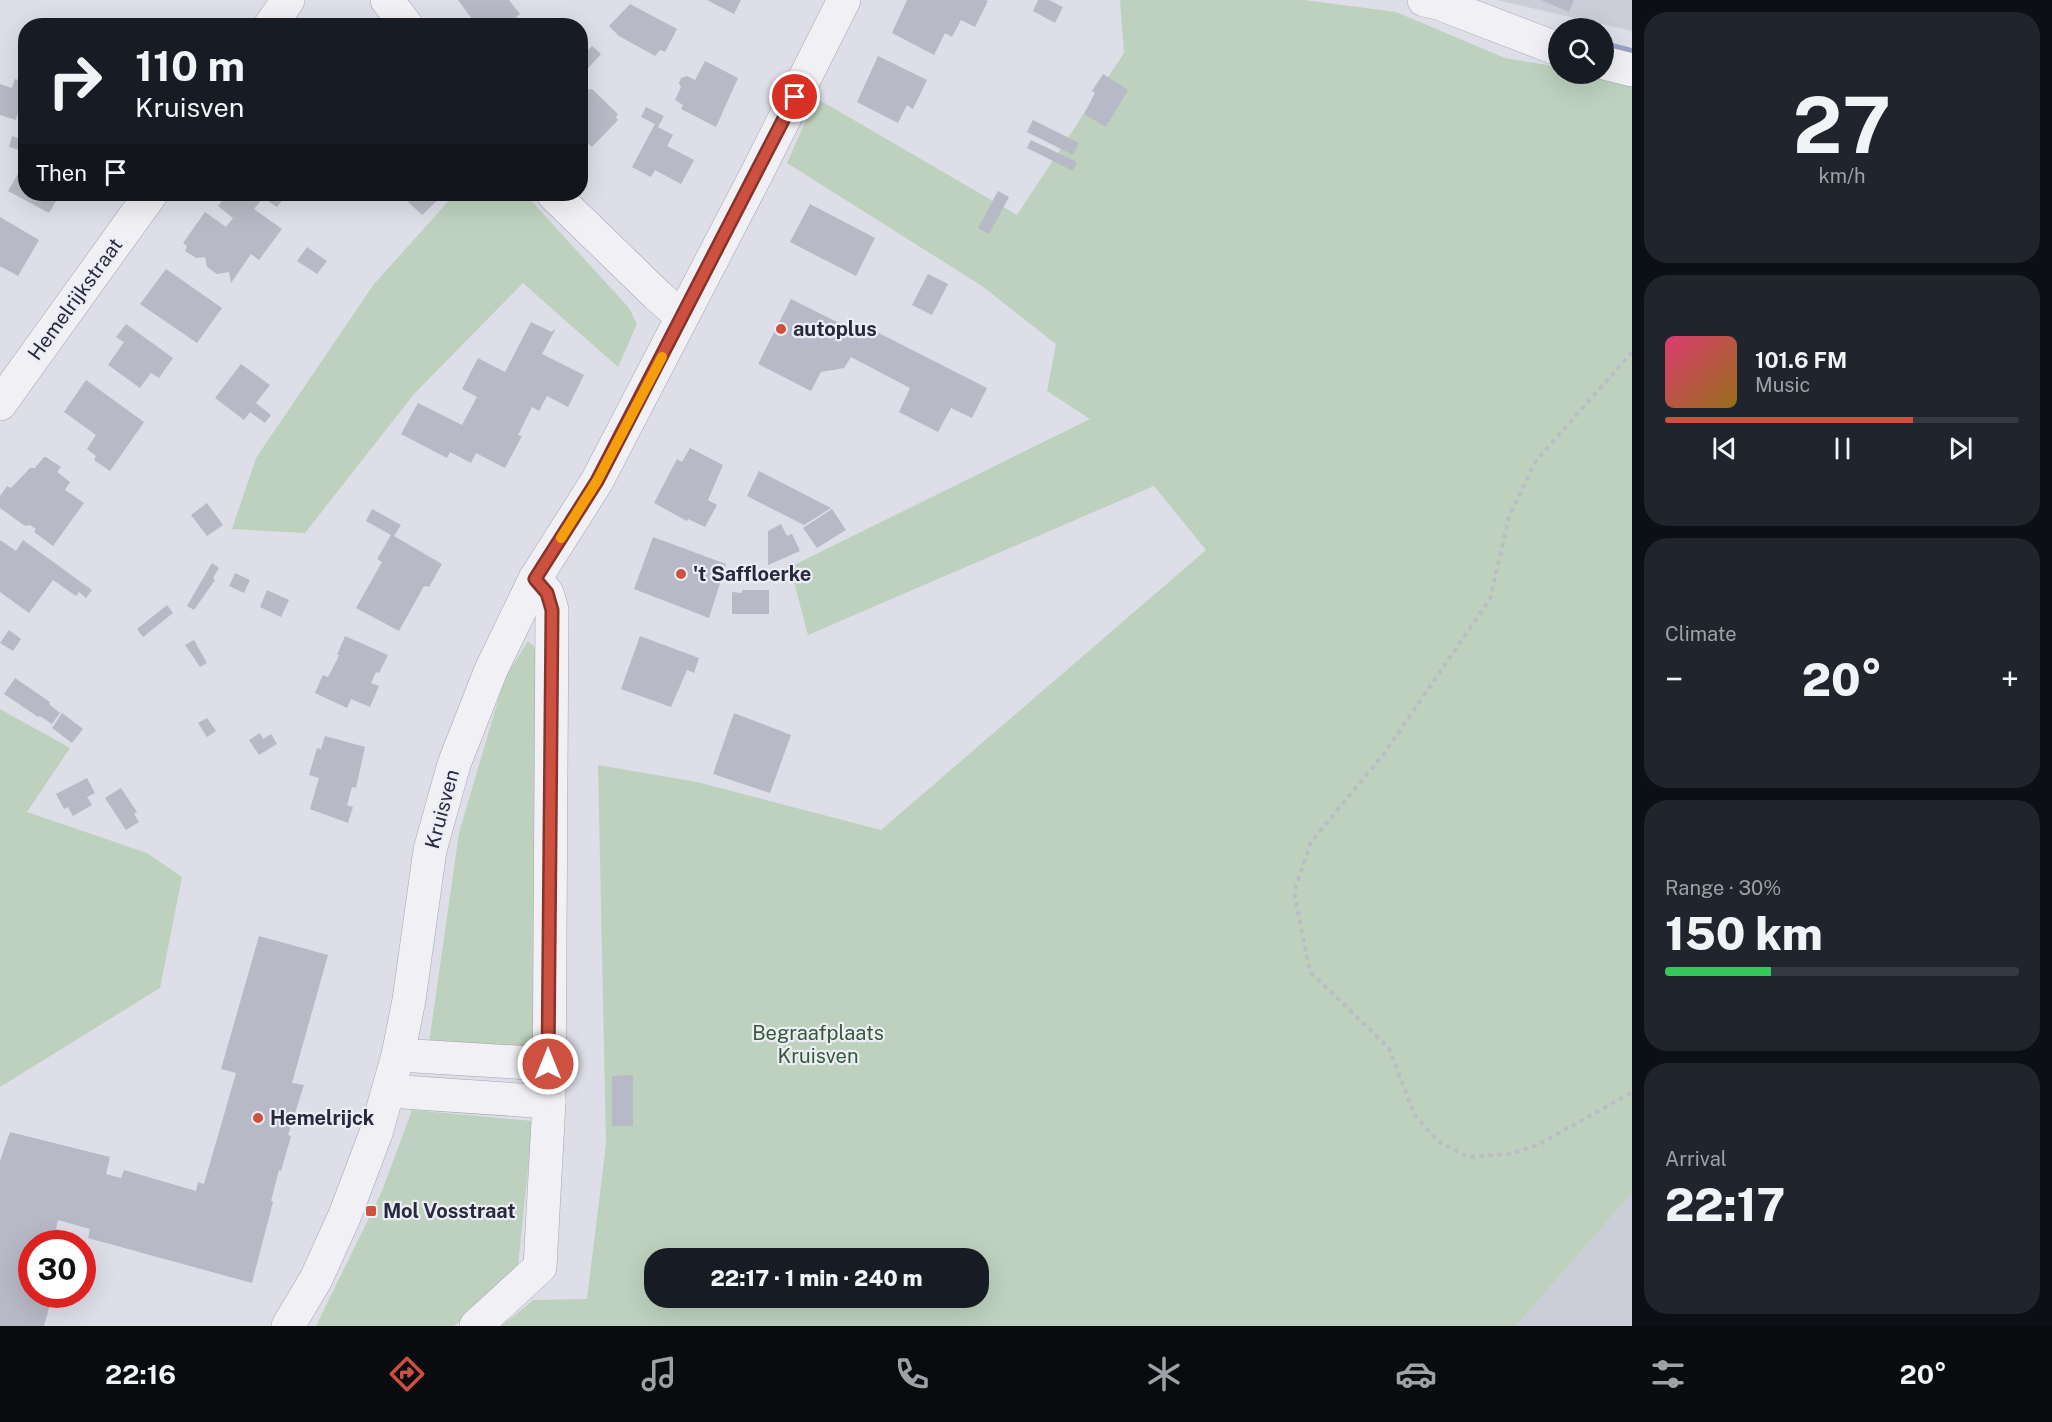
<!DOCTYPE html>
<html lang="en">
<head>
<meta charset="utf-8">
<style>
	:root { --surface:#171b24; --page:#20242c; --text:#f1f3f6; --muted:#9ea1a6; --line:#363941; --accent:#cd5041 }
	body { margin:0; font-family:"Public Sans",sans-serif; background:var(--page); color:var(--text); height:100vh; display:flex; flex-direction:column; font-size:22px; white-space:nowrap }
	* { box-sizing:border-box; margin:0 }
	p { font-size:20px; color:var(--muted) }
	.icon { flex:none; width:33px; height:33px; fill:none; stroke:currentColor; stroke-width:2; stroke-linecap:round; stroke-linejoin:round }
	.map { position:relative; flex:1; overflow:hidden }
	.panel { display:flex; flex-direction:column; gap:12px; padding:12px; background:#0d0f14; width:420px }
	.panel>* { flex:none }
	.banner { position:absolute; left:18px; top:18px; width:570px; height:183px; border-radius:24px; box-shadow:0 6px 24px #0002; background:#171b24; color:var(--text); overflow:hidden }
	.fabs { position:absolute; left:1548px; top:18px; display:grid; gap:12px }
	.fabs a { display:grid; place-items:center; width:66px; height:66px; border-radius:50%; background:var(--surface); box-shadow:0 6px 24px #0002; font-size:30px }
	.speed { position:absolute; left:18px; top:1230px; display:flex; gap:12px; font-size:30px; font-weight:700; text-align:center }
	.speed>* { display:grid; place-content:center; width:78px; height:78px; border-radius:50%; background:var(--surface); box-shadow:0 6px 24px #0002; line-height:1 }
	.speed .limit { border:9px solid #d22; background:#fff; color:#111 }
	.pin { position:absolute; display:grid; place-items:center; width:51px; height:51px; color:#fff; margin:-26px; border:3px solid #fff; border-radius:50%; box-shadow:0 2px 6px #0007 }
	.me { position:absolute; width:66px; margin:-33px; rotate:0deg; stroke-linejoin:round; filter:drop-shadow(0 0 4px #0008) }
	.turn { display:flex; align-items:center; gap:21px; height:126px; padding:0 18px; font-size:27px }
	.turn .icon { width:78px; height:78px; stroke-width:2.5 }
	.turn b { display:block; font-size:42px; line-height:51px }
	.then { display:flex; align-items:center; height:57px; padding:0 18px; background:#0003; gap:12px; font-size:22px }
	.big { font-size:45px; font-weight:800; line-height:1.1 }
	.panel .widget { flex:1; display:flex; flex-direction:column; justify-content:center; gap:9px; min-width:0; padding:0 21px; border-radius:24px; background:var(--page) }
	.panel .dial { align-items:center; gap:0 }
	.dial b { font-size:78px; line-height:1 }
	.song { display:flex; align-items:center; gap:18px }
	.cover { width:72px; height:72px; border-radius:9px; background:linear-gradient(135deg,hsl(340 70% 55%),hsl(40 70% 35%)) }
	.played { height:6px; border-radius:3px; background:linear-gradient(90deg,var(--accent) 70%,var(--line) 70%) }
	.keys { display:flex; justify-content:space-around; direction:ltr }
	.heat { display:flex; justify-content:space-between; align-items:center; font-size:33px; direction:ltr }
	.charge { height:9px; border-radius:4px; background:linear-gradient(90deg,#34c759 30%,var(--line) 0) }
	.trip { position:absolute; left:644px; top:1248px; width:345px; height:60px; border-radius:24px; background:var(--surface); box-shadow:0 6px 24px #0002; font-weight:800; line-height:60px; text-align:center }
	.menu { display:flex; height:96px; justify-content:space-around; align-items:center; background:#090b0e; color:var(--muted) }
	.menu .icon { width:42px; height:42px }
	.menu .current { color:var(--accent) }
	.menu b { font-size:27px; color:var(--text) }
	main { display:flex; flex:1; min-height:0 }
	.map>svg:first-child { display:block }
</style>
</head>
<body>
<main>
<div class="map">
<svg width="1632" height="1326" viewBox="0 0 1632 1326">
	<rect width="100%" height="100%" fill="#dddee7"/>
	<g fill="#cbcdd9">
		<polygon points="1497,0 1632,0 1632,31"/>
		<polygon points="1632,1193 1632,1326 1516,1326"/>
	</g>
	<g fill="#bed1be" fill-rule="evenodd">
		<path d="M1120,0H1304L1396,12L1505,58L1558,67V74L1632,72V1193L1516,1326H502L533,1300L587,1299L606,1144L598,765L697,782L881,830L1206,550L1154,486L808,635L790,567L1090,419L1047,391L1056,344L982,286L787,163L816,98L1017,215L1124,53ZM654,1258H978V1298H654Z"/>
		<polygon points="455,194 525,194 629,308 637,324 618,367 523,283 414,394 305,533 232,529 256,458 374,284"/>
		<polygon points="528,641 542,654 535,1048 429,1043 459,833 504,680"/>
		<polygon points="0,709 70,748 27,812 147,853 182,877 160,988 0,1087"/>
		<polygon points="412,1110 533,1121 517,1275 454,1326 316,1326 382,1191"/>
	</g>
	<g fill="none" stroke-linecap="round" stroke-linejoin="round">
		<polyline stroke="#98a2c7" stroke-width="8" points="1604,45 1632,52"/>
	</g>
	<g fill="#b7b9c6">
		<polygon points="458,0 509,0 520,14 506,26 477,26"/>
		<polygon points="707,0 741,0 734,14"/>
		<polygon points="907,0 985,0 988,1 975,27 961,20 952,37 945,33 934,55 892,33"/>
		<polygon points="1038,0 1049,0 1063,7 1055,23 1033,11"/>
		<polygon points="1541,0 1574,0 1569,12"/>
		<polygon points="630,4 677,29 665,52 660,50 655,56 619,36 609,26"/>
		<polygon points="592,46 601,54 580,77 580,50 584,54"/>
		<polygon points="878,56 927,80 913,109 907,105 898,123 857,102"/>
		<polygon points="705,61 738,78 716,127 681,109 683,105 675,100 681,87 679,83 681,78 687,76 695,80"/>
		<polygon points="1103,74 1128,90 1106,127 1084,114 1095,93 1092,91"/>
		<polygon points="15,79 26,82 26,101 23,109 19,108 16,120 0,115 0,84 12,88"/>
		<polygon points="592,89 618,114 616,117 618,120 592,147 580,137 580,97 587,90"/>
		<polygon points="646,107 664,116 658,127 673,135 667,146 694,160 681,184 655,170 651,177 632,167 655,124 641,117"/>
		<polygon points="1033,120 1079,143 1073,155 1027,132"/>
		<polygon points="12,136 26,141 26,152 9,147"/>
		<polygon points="1031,140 1077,162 1073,171 1027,148"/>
		<polygon points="26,160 26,194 60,194 49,213 8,191"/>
		<polygon points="998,191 1009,197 989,234 978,228"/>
		<polygon points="223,194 287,194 277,207 263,198 254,209 282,229 259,260 251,254 231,283 229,272 217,274 207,267 205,257 196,258 185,251 187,246 183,243 205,212 226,227 233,218 218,206 226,196"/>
		<polygon points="400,194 444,194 422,215"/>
		<polygon points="810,204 875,238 856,276 790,242"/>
		<polygon points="0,217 39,240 18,276 0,266"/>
		<polygon points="307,247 327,261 317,274 297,261"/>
		<polygon points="166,269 222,308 197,343 140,304"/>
		<polygon points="928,274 948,284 932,315 912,305"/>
		<polygon points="791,299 861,334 865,326 987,388 972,418 951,408 938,432 899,412 910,388 851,357 844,368 821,372 811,391 758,364"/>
		<polygon points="531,322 552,332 554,329 555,330 542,354 584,375 568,407 547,396 539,411 532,407 518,435 522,436 505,468 476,453 471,463 450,452 447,458 401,434 418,403 462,425 477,397 462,389 478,358 505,372"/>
		<polygon points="126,324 173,358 159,378 151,373 140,388 108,365 124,342 116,337"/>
		<polygon points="241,364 270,385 256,403 271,415 265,423 250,412 244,420 215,398"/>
		<polygon points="86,380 144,422 110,471 94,460 96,456 87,449 96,435 64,412"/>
		<polygon points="690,448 723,465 708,500 717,505 705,527 688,519 687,521 654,503 677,459 682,462"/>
		<polygon points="44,457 46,457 61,467 57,472 70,482 65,490 84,503 53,546 34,532 36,529 30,525 25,526 0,508 0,496 7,486 11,488 30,468 35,468"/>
		<polygon points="759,471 831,508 804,525 747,496"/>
		<polygon points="207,503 223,525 207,536 191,515"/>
		<polygon points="372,509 401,525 394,536 442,564 429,587 424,586 399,631 356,608 382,562 377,559 391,535 366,521"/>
		<polygon points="832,509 846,530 817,548 803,528"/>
		<polygon points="781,524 787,536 792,534 800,551 768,565 768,531"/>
		<polygon points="653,537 726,564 709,618 634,589"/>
		<polygon points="0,540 16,551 23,540 92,590 86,598 79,592 76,596 53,580 29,613 0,592"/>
		<polygon points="212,563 219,568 213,578 215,580 194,610 187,606"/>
		<polygon points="235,573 250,580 244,593 229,586"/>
		<polygon points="267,590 289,600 281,617 260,607"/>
		<polygon points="742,590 769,590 769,614 732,614 732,592 742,593"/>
		<polygon points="167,605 173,613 143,637 137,629"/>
		<polygon points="9,630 21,639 13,651 0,643"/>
		<polygon points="345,636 388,655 379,673 376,672 371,683 379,686 370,707 351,699 347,708 315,693 323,675 328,677 337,660 339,655 337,655"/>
		<polygon points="640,636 699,658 694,673 687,670 671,707 621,689"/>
		<polygon points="194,640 207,663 200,667 185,645"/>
		<polygon points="15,678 50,702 49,704 60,713 52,724 40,716 38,717 4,694"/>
		<polygon points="62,713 83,729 72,743 52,728"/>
		<polygon points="734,713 791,735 770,793 713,774"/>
		<polygon points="207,718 216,731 207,737 198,723"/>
		<polygon points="260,733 263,739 271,734 277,744 259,755 249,740"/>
		<polygon points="325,736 365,747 356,788 352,787 347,805 353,807 348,823 310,809 319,778 309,775 317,748 321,749"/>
		<polygon points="87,778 95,793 87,797 92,805 73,816 68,807 64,809 56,794"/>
		<polygon points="121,788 137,812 134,814 139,822 126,830 105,798"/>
		<polygon points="259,936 328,955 292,1083 304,1085 288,1135 291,1136 281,1171 279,1170 271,1201 273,1202 252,1283 88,1238 90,1229 58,1220 56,1229 69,1233 66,1244 32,1244 32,1294 53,1294 44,1326 0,1326 0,1161 10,1132 110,1157 106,1174 121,1178 124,1170 196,1191 198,1182 204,1184 236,1073 221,1069"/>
		<polygon points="633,1075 633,1126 612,1126 612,1076"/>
	</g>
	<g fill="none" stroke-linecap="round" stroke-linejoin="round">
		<g stroke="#a3a4b1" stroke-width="34">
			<g id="minor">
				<polyline points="387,0 407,26"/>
				<polyline points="1424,0 1438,3 1558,49"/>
				<polyline points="270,26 288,0"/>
				<polyline points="1604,63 1632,70"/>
				<polyline points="553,194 658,296 682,317"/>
				<polyline points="0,404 151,194"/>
				<polyline points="398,1055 548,1064"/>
				<polyline points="388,1091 549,1102"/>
				<polyline points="476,1326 540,1267 549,1102 552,610 547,593 535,579"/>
			</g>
		</g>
		<g stroke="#a3a4b1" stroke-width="34">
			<polyline id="tertiary" points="288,1326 316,1279 345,1215 376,1133 398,1055 409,1000 430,850 454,764 491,670 535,579 597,481 757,173 844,0"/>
		</g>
		<polyline stroke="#bcbcc5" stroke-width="4" stroke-dasharray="4.5 4.5" stroke-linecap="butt" points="1632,352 1535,462 1509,517 1490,599 1383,755 1311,842 1294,892 1310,972 1389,1048 1415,1116 1439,1142 1468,1157 1509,1154 1538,1145 1632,1092"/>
		<use href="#minor" stroke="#f0f0f5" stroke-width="33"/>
		<use href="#tertiary" stroke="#f0f0f5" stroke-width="33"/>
	</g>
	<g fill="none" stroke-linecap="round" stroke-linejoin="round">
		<g stroke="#85342a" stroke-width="15">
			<polyline id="route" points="548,1064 552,610 547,593 535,579 597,481 795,97"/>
		</g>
		<use href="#route" stroke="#cd5041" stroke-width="10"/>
		<polyline stroke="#f59e0b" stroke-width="10" points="561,538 597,481 662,357"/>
	</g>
	<g fill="#cd5041" stroke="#ecedf5" stroke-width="2">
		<circle cx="781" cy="329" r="6"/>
		<circle cx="681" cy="574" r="6"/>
		<circle cx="258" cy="1118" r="6"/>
		<rect x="365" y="1205" width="12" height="12" rx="3"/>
	</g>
	<g text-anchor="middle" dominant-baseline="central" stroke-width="4.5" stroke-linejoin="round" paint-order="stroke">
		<g font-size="20" fill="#27293d" stroke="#ecedf5">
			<text transform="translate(75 299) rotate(-54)">Hemelrijkstraat</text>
			<text transform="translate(442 809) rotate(-75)">Kruisven</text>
		</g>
		<g font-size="20" font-weight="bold" fill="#27293d" stroke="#ecedf5" text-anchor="start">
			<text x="793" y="329">autoplus</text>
			<text x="693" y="574">'t Saffloerke</text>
			<text x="270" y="1118">Hemelrijck</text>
			<text x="383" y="1211">Mol Vosstraat</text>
		</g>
		<g font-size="20" fill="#345937" stroke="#ecedf5">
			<text x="818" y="1033">Begraafplaats<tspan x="818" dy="23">Kruisven</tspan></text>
		</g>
	</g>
</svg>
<div class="fabs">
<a><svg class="icon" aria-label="search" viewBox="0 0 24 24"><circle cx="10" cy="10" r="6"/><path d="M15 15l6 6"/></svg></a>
</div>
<div class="speed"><div class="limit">30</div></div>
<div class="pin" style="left:795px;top:97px;background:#d93025"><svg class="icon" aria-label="arrive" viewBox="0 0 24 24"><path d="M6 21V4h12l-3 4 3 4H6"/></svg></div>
<svg class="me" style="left:548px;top:1064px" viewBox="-20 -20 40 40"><circle r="17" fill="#cd5041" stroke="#fff" stroke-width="3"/><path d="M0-11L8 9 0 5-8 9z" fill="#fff"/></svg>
<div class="trip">22:17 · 1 min · 240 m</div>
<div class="banner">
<div class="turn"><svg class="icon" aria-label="right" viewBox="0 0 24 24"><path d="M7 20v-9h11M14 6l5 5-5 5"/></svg><div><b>110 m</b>Kruisven</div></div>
<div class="then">Then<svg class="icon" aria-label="arrive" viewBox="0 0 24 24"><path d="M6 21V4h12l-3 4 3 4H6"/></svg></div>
</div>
</div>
<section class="panel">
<div class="widget dial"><b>27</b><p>km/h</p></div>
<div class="widget">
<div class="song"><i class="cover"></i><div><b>101.6 FM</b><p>Music</p></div></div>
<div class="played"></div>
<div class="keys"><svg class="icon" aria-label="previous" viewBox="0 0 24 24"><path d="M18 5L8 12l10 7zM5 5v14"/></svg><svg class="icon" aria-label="pause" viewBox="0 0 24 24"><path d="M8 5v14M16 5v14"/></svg><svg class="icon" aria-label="next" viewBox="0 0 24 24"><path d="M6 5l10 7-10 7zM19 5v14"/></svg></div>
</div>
<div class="widget"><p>Climate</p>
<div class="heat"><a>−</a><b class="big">20°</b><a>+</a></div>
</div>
<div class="widget"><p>Range · 30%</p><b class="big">150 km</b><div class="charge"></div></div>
<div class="widget"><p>Arrival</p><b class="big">22:17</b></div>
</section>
</main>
<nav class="menu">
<b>22:16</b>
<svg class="icon current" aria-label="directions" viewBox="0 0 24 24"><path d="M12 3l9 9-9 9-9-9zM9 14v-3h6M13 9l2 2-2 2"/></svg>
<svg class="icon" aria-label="music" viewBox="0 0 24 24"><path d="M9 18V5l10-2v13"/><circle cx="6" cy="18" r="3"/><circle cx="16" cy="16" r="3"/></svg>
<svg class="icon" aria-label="phone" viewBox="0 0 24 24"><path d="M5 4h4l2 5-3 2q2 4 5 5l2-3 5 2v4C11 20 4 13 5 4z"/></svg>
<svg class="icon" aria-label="climate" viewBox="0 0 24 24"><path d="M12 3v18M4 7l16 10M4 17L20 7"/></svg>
<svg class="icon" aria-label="car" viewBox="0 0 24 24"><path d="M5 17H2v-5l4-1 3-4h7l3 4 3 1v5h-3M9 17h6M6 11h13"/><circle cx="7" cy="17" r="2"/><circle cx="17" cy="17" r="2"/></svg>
<svg class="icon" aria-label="filters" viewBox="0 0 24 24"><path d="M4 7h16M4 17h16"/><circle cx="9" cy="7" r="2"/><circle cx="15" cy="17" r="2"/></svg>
<b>20°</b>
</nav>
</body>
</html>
